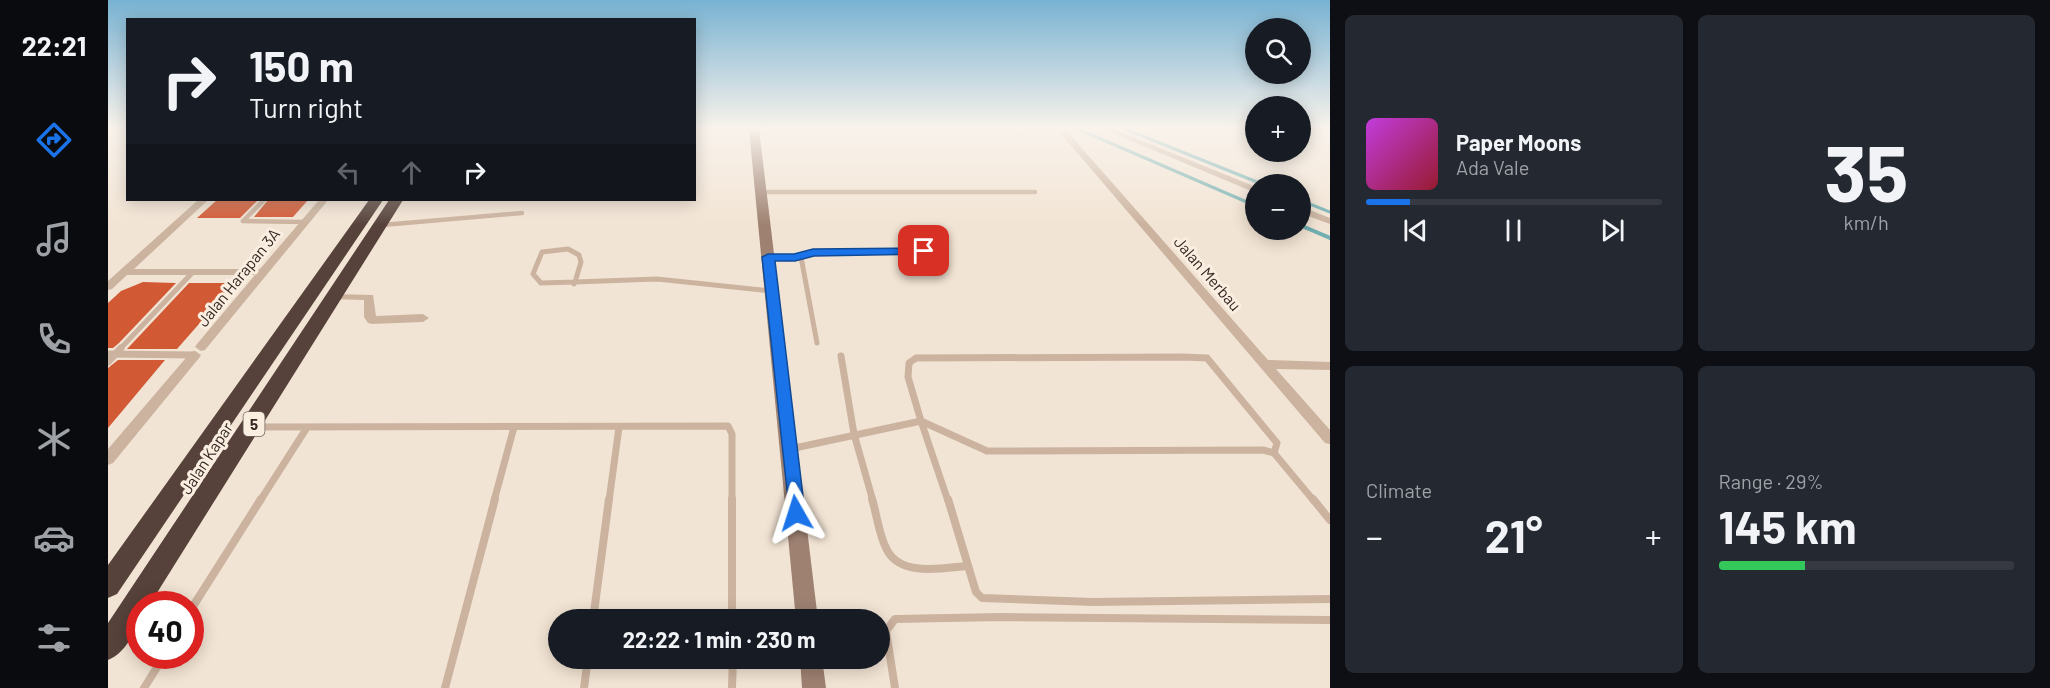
<!DOCTYPE html>
<html lang="en">
<head>
<meta charset="utf-8">
<style>
	:root { --surface:#171b24; --page:#242831; --text:#f1f3f6; --muted:#9ea1a6; --line:#363941; --accent:#1a73e8 }
	body { margin:0; font-family:Barlow,sans-serif; background:var(--page); color:var(--text); height:100vh; display:flex; flex-direction:column; font-size:22px; white-space:nowrap }
	* { box-sizing:border-box; margin:0 }
	p { font-size:20px; color:var(--muted) }
	.icon { flex:none; width:33px; height:33px; fill:none; stroke:currentColor; stroke-width:2; stroke-linecap:round; stroke-linejoin:round }
	.map { position:relative; flex:1; overflow:hidden }
	.side { display:flex; flex-direction:column; gap:15px; padding:15px; background:#0d0f14; width:720px }
	.side>* { flex:none }
	.top-card { position:absolute; left:18px; top:18px; width:570px; height:183px; border-radius:0px; box-shadow:0 3px 15px #0003; background:#171b24; color:var(--text); overflow:hidden }
	.tools { position:absolute; left:1137px; top:18px; display:grid; gap:12px }
	.tools a { display:grid; place-items:center; width:66px; height:66px; border-radius:50%; background:var(--surface); box-shadow:0 3px 15px #0003; font-size:30px }
	.speed { position:absolute; left:18px; top:591px; display:flex; gap:12px; font-size:30px; font-weight:700; text-align:center }
	.speed>* { display:grid; place-content:center; width:78px; height:78px; border-radius:50%; background:var(--surface); box-shadow:0 3px 15px #0003; line-height:1 }
	.speed .limit { border:9px solid #d22; background:#fff; color:#111 }
	.pin { position:absolute; display:grid; place-items:center; width:51px; height:51px; color:#fff; margin:-26px; border-radius:12px; box-shadow:0 3px 9px #0006 }
	.me { position:absolute; width:66px; margin:-33px; rotate:354deg; stroke-linejoin:round; filter:drop-shadow(0 0 4px #0008) }
	.turn { display:flex; align-items:center; gap:21px; height:126px; padding:0 24px; font-size:27px }
	.turn .icon { width:78px; height:78px; stroke-width:2.5 }
	.turn b { display:block; font-size:42px; line-height:51px }
	.lanes { display:flex; align-items:center; height:57px; padding:0 24px; background:#0003; justify-content:center; gap:30px; direction:ltr }
	.lanes .off { opacity:.35 }
	.big { font-size:45px; font-weight:700; line-height:1.1 }
	.side .tile { flex:1; display:flex; flex-direction:column; justify-content:center; gap:9px; min-width:0; padding:0 21px; border-radius:9px; background:var(--page) }
	.side .dial { align-items:center; gap:0 }
	.dial b { font-size:78px; line-height:1 }
	.song { display:flex; align-items:center; gap:18px }
	.cover { width:72px; height:72px; border-radius:9px; background:linear-gradient(135deg,hsl(290 70% 55%),hsl(350 70% 35%)) }
	.played { height:6px; border-radius:3px; background:linear-gradient(90deg,var(--accent) 15%,var(--line) 15%) }
	.keys { display:flex; justify-content:space-around; direction:ltr }
	.heat { display:flex; justify-content:space-between; align-items:center; font-size:33px; direction:ltr }
	.charge { height:9px; border-radius:4px; background:linear-gradient(90deg,#34c759 29%,var(--line) 0) }
	.side .tiles { flex:1; display:grid; gap:15px; grid-template-columns:repeat(2,1fr) }
	.trip { position:absolute; left:440px; top:609px; width:342px; height:60px; border-radius:30px; background:var(--surface); box-shadow:0 3px 15px #0003; font-weight:700; line-height:60px; text-align:center }
	main { display:flex; flex:1; min-height:0 }
	.tabs { display:flex; flex-direction:column; width:108px; justify-content:space-around; align-items:center; background:#090b0e; color:var(--muted) }
	.tabs .icon { width:42px; height:42px }
	.tabs .selected { color:var(--accent) }
	.tabs b { font-size:27px; color:var(--text) }
	.map>svg:first-child { display:block }
</style>
</head>
<body>
<main>
<nav class="tabs">
<b>22:21</b>
<svg class="icon selected" aria-label="directions" viewBox="0 0 24 24"><path d="M12 3l9 9-9 9-9-9zM9 14v-3h6M13 9l2 2-2 2"/></svg>
<svg class="icon" aria-label="music" viewBox="0 0 24 24"><path d="M9 18V5l10-2v13"/><circle cx="6" cy="18" r="3"/><circle cx="16" cy="16" r="3"/></svg>
<svg class="icon" aria-label="phone" viewBox="0 0 24 24"><path d="M5 4h4l2 5-3 2q2 4 5 5l2-3 5 2v4C11 20 4 13 5 4z"/></svg>
<svg class="icon" aria-label="climate" viewBox="0 0 24 24"><path d="M12 3v18M4 7l16 10M4 17L20 7"/></svg>
<svg class="icon" aria-label="car" viewBox="0 0 24 24"><path d="M5 17H2v-5l4-1 3-4h7l3 4 3 1v5h-3M9 17h6M6 11h13"/><circle cx="7" cy="17" r="2"/><circle cx="17" cy="17" r="2"/></svg>
<svg class="icon" aria-label="filters" viewBox="0 0 24 24"><path d="M4 7h16M4 17h16"/><circle cx="9" cy="7" r="2"/><circle cx="15" cy="17" r="2"/></svg>
</nav>
<div class="map">
<svg width="1222" height="688" viewBox="0 0 1222 688">
	<rect width="100%" height="100%" fill="#f2e4d4"/>
	<g fill="none" stroke-linecap="round" stroke-linejoin="round">
		<g stroke="#71afb1" stroke-width="3">
			<polyline points="970,129 1148,206"/>
			<polyline points="1017,129 1154,184"/>
			<polyline points="1192,200 1222,212"/>
			<polyline points="1192,225 1198,228"/>
		</g>
		<polyline stroke="#71afb1" stroke-width="4" points="1194,226 1222,238"/>
	</g>
	<g fill="#d15934">
		<polygon points="109,200 150,200 132,218 89,218"/>
		<polygon points="160,200 200,200 185,217 146,217"/>
		<polygon points="35,282 68,283 11,343 5,348 0,348 0,303 13,291"/>
		<polygon points="81,283 127,283 69,349 19,349"/>
		<polygon points="10,360 57,360 0,428 0,368"/>
	</g>
	<g fill="none" stroke-linecap="round" stroke-linejoin="round">
		<g stroke="#cbb39f" stroke-width="4.5">
			<polyline points="654,192 927,192"/>
			<polyline points="135,221 197,222"/>
			<polyline points="135,221 156,200"/>
			<polyline points="274,225 414,213"/>
		</g>
		<g stroke="#cbb39f" stroke-width="5">
			<polygon points="460,249 471,255 473,262 467,282 433,283 425,274 434,252"/>
			<polyline points="661,257 687,258 705,252 838,251"/>
			<polyline points="693,257 709,343"/>
			<polyline points="467,282 549,279 663,291"/>
			<polyline points="466,284 467,282"/>
			<polyline points="12,349 85,272"/>
		</g>
		<g stroke="#cbb39f" stroke-width="7">
			<polyline points="0,354 86,355"/>
			<polyline points="733,356 746,434 765,501"/>
			<polyline points="0,362 13,348"/>
			<polyline points="146,427 620,426 624,434 624,501"/>
			<polyline points="682,449 813,421 800,377 801,363 808,358 1075,357 1099,358 1169,443 1166,453"/>
			<polyline points="152,501 198,429"/>
			<polyline points="386,501 406,427"/>
			<polyline points="501,501 511,427"/>
			<polyline points="840,501 813,421 879,451 1155,450 1166,453 1206,501"/>
		</g>
		<g stroke="#cbb39f" stroke-width="8">
			<polyline points="624,499 624,620"/>
			<path d="M764,499C769,515 771,536 779,550C793,577 835,568 859,566"/>
			<polyline points="840,499 868,592 874,598 985,602 1222,599"/>
			<polyline points="1205,499 1222,520"/>
			<polyline points="82,611 153,499"/>
			<polyline points="485,620 501,499"/>
			<polyline points="36,688 56,656"/>
			<polyline points="337,688 387,499"/>
			<polyline points="476,688 480,658"/>
			<polyline points="624,688 625,658"/>
			<polyline points="787,688 778,631 787,619 893,617 1222,620"/>
		</g>
		<g fill="#cbb39f" fill-rule="evenodd">
			<polygon points="949,129 957,129 1160,360 1222,362 1222,370 1168,369 1222,430 1222,444 1217,443"/>
			<polygon points="995,129 1005,129 1148,187 1148,193"/>
			<polygon points="90,200 100,200 26,269 152,269 211,200 220,200 97,350 93,351 87,347 89,344 147,275 19,275 4,289 0,290 0,281"/>
			<polygon points="1192,206 1222,218 1222,224 1192,213"/>
			<polygon points="226,294 265,295 268,316 315,314 321,318 315,322 264,324 260,323 256,317 256,300 222,299 220,297"/>
			<polygon points="87,351 93,355 91,358 5,463 0,465 0,449 83,352"/>
		</g>
		<g fill="#9e8171" fill-rule="evenodd">
			<polygon points="641,129 651,129 710,620 688,620"/>
			<polygon points="692,658 714,658 718,688 694,688"/>
		</g>
		<g fill="#56423a" fill-rule="evenodd">
			<polygon points="261,200 275,200 9,594 0,598 0,565"/>
			<path d="M281,200H295L42,604H32C32,625 20,652 0,660V623Z"/>
		</g>
	</g>
	<linearGradient id="sky" x2="0" y2="1"><stop stop-color="#78b2d2"/><stop offset="0.57" stop-color="#f9f3ec"/><stop offset="1" stop-color="#f9f3ec" stop-opacity="0"/></linearGradient>
	<rect width="1222" height="225" fill="url(#sky)"/>
	<polygon fill="#1a73e8" stroke="#114b97" stroke-width="1.5" points="816,248 822,251 820,254 706,256 687,261 667,261 697,513 694,518 688,520 682,518 654,257 660,254 686,254 705,249"/>
	<g text-anchor="middle" dominant-baseline="central" stroke-width="6" stroke-linejoin="round" paint-order="stroke">
		<rect fill="#faeee0" stroke="#6f645c" stroke-width="1.5" x="135.5" y="412" width="21" height="24" rx="4.5"/>
		<g font-size="15" font-weight="bold" fill="#342924">
			<text x="146" y="424">5</text>
		</g>
		<g font-size="16" fill="#342924" stroke="#faeee0">
			<text transform="translate(1100 273) rotate(49)">Jalan Merbau</text>
			<text transform="translate(130 277) rotate(-51)">Jalan Harapan 3A</text>
			<text transform="translate(98 458) rotate(-57)">Jalan Kapar</text>
		</g>
	</g>
</svg>
<div class="tools">
<a><svg class="icon" aria-label="search" viewBox="0 0 24 24"><circle cx="10" cy="10" r="6"/><path d="M15 15l6 6"/></svg></a>
<a>+</a>
<a>−</a>
</div>
<div class="speed"><div class="limit">40</div></div>
<div class="pin" style="left:816px;top:251px;background:#d93025"><svg class="icon" aria-label="arrive" viewBox="0 0 24 24"><path d="M6 21V4h12l-3 4 3 4H6"/></svg></div>
<svg class="me" style="left:688px;top:513px" viewBox="-20 -20 40 40"><path d="M0-17L14 15 0 8-14 15z" fill="#1a73e8" stroke="#fff" stroke-width="4"/></svg>
<div class="trip">22:22 · 1 min · 230 m</div>
<div class="top-card">
<div class="turn"><svg class="icon" aria-label="right" viewBox="0 0 24 24"><path d="M7 20v-9h11M14 6l5 5-5 5"/></svg><div><b>150 m</b>Turn right</div></div>
<div class="lanes"><svg class="icon off" aria-label="left" viewBox="0 0 24 24"><path d="M17 20v-9H6M10 6l-5 5 5 5"/></svg><svg class="icon off" aria-label="ahead" viewBox="0 0 24 24"><path d="M12 20V5M6 11l6-6 6 6"/></svg><svg class="icon" aria-label="right" viewBox="0 0 24 24"><path d="M7 20v-9h11M14 6l5 5-5 5"/></svg></div>
</div>
</div>
<section class="side">
<div class="tiles">
<div class="tile">
<div class="song"><i class="cover"></i><div><b>Paper Moons</b><p>Ada Vale</p></div></div>
<div class="played"></div>
<div class="keys"><svg class="icon" aria-label="previous" viewBox="0 0 24 24"><path d="M18 5L8 12l10 7zM5 5v14"/></svg><svg class="icon" aria-label="pause" viewBox="0 0 24 24"><path d="M8 5v14M16 5v14"/></svg><svg class="icon" aria-label="next" viewBox="0 0 24 24"><path d="M6 5l10 7-10 7zM19 5v14"/></svg></div>
</div>
<div class="tile dial"><b>35</b><p>km/h</p></div>
<div class="tile"><p>Climate</p>
<div class="heat"><a>−</a><b class="big">21°</b><a>+</a></div>
</div>
<div class="tile"><p>Range · 29%</p><b class="big">145 km</b><div class="charge"></div></div>
</div>
</section>
</main>
</body>
</html>
